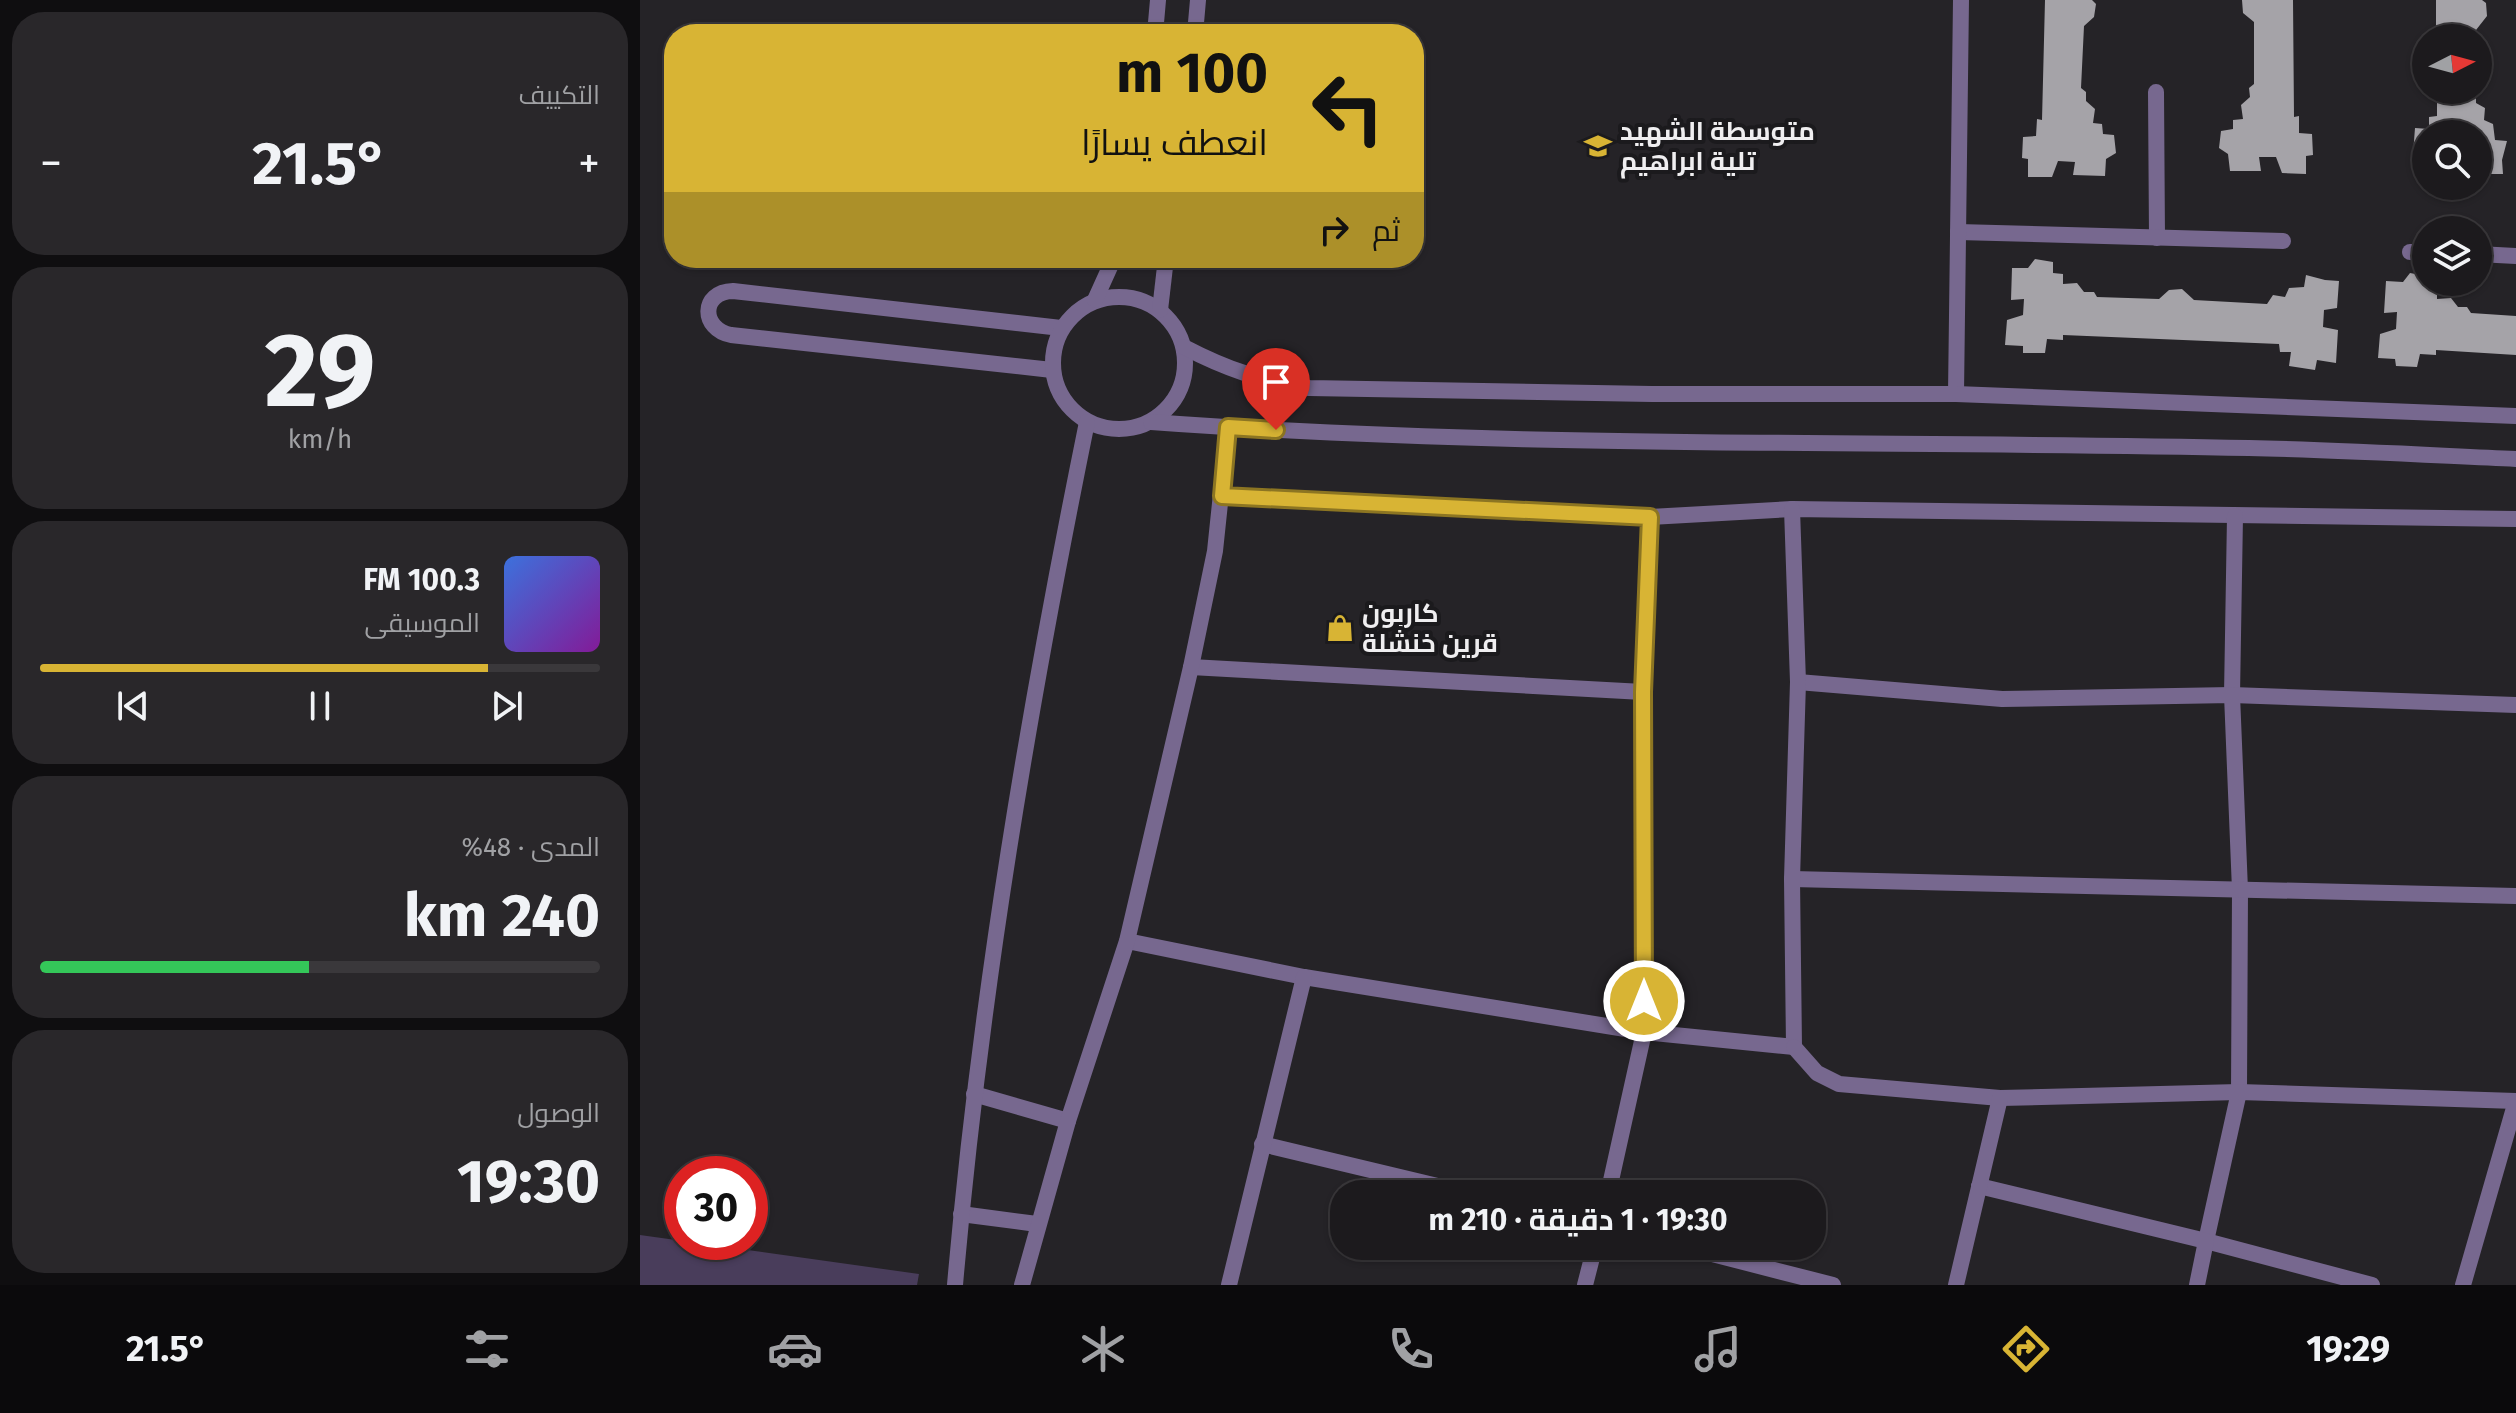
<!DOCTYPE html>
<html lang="ar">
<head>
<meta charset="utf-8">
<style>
	:root { --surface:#1c1a1d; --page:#29272a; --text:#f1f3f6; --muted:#a0a1a4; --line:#3a383b; --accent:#d8b434 }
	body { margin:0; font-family:"Fira Sans",Cairo,sans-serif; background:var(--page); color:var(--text); direction:rtl; height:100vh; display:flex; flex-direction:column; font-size:30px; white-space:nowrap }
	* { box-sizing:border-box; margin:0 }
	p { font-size:26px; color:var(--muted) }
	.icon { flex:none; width:44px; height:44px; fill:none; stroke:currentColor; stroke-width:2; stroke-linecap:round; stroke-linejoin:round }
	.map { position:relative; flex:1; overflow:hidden; direction:ltr }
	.side { display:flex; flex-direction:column; gap:12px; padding:12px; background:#0f0e10; width:640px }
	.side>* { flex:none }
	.guide { position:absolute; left:24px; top:24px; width:760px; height:244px; border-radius:32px; box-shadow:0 2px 6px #0004,0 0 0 2px var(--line); direction:rtl; background:#d8b434; color:#111; overflow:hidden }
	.needle { width:52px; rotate:84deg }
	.buttons { position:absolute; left:1772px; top:24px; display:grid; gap:16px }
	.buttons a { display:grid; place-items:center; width:80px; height:80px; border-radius:50%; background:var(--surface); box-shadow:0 2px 6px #0004,0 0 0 2px var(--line); font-size:40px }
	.speed { position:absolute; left:24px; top:1156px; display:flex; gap:16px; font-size:40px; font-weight:700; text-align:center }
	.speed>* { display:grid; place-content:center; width:104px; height:104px; border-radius:50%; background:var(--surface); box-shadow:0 2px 6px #0004,0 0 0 2px var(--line); line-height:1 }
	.speed .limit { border:12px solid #d22; background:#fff; color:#111 }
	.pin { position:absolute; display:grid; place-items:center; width:68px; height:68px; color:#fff; margin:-82px -34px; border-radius:50% 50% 50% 0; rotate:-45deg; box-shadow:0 0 8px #0007 }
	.pin .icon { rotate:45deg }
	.me { position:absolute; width:88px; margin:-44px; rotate:0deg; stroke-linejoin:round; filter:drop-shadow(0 0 6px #0008) }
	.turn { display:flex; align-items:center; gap:28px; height:168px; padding:0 24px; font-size:36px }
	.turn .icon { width:104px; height:104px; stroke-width:2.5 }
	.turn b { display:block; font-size:56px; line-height:68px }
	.then { display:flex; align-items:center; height:76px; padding:0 24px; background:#0003; gap:16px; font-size:30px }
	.big { font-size:60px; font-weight:700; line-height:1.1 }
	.side .tile { flex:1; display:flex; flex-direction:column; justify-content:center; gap:12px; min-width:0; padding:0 28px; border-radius:32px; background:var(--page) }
	.side .dial { align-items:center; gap:0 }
	.dial b { font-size:104px; line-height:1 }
	.song { display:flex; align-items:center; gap:24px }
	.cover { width:96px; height:96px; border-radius:12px; background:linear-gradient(135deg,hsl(220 70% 55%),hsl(290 70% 35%)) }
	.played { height:8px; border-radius:4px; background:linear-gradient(90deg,var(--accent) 80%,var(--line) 80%) }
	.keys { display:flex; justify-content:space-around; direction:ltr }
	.heat { display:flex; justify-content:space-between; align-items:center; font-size:44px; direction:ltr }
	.charge { height:12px; border-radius:6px; background:linear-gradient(90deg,#34c759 48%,var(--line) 0) }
	.trip { position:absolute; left:690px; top:1180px; width:496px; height:80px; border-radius:32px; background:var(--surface); box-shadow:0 2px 6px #0004,0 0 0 2px var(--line); font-weight:700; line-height:80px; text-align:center; direction:rtl }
	.menu { display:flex; height:128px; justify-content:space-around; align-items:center; background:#0b0a0c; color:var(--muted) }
	.menu .icon { width:56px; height:56px }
	.menu .selected { color:var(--accent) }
	.menu b { font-size:36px; color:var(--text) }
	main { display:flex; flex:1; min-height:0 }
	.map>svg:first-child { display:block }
</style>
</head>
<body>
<main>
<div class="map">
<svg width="1876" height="1285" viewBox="0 0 1876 1285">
	<rect width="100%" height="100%" fill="#252327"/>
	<polygon fill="#493d5b" points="0,1235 279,1274 277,1285 0,1285"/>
	<g fill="#a5a3a8">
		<polygon points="1405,0 1452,0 1456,4 1454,17 1444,26 1441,88 1446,92 1446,101 1455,109 1453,123 1462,124 1463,134 1474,135 1476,153 1466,159 1465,176 1433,175 1435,162 1418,161 1412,177 1388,177 1388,159 1382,158 1383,137 1396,136 1397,119 1402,120"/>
		<polygon points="1602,0 1653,0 1654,117 1659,116 1659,133 1672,134 1673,155 1666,156 1666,174 1642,173 1636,157 1619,157 1621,171 1590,171 1588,154 1579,148 1581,131 1593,129 1593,120 1603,119 1601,105 1610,97 1609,88 1614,84 1614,22 1603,13"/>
		<polygon points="1796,0 1842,0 1846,3 1847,16 1836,30 1836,38 1796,38"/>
		<polygon points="1797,90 1836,90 1836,103 1845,108 1844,120 1853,124 1855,140 1867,141 1862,160 1863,174 1838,174 1838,134 1786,134 1786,175 1780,175 1782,156 1773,154 1775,128 1789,129 1789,117 1797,116"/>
		<polygon points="1395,259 1413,262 1413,273 1423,274 1423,284 1437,283 1444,292 1454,292 1457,297 1519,299 1529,290 1542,289 1554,300 1627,304 1633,295 1645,297 1649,288 1664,287 1666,275 1685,280 1699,281 1697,308 1684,310 1683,327 1698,330 1696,363 1677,360 1675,370 1649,366 1651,352 1640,352 1639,344 1423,335 1423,340 1407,339 1405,353 1383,353 1383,346 1365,345 1367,320 1383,315 1384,299 1371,300 1372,268 1388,268"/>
		<polygon points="1770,273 1786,276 1788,288 1797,289 1797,299 1811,298 1818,307 1827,307 1831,313 1876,316 1876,355 1796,350 1796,355 1780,354 1777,367 1756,366 1755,359 1738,358 1740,334 1756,329 1757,312 1744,313 1746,281 1763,282"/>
	</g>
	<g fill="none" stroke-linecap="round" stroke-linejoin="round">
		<g stroke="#77688f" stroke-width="16">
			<polyline points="1516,92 1517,238"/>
			<polyline points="1318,232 1643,241"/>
			<polyline points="1770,252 1786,252"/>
			<polyline points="1838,254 1876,256"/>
			<path d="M412,370L91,335C61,329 60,292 93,291L421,328"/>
			<polyline points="1316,394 1321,0"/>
			<polyline points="582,496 1010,517 1152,509 1876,519"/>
			<polyline points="1595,516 1592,695 1600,890 1599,1092 1566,1241 1732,1285"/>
			<polyline points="551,667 1003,692"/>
			<polyline points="1158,682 1362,699 1592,695 1876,705"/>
			<polyline points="1152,879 1876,896"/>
			<polyline points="487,941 664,977 1004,1032 1154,1047 1152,879 1158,682 1152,509"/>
			<polyline points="1154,1047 1177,1073 1199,1084 1360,1098 1599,1092 1876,1101"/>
			<polyline points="334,1094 428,1121"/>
			<polyline points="622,1144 831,1194"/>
			<polyline points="1339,1186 1566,1241 1557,1285"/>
			<polyline points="968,1194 1004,1032 1003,692 1010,517"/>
			<polyline points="321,1214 397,1224"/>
			<polyline points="1041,1246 1193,1285"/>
			<polyline points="382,1285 428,1121 487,941 551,667 575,551 588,427"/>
			<polyline points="589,1285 664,977"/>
			<polyline points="945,1285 955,1246"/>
			<polyline points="1316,1285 1360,1098"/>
			<polyline points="1823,1285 1876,1101"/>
		</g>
		<g stroke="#77688f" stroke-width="16">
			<polyline points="515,34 518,0"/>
			<polyline points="555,34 558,0"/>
			<circle cx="479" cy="363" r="66"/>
			<polyline points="455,300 474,258"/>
			<polyline points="520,310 526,258"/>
			<path d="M544,347C588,370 620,380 669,388L1012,394H1316L1876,416"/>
			<path d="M511,422C876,449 1243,440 1609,448C1698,450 1787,455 1876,459"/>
			<path d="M315,1285C340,995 389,707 447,422"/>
		</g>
	</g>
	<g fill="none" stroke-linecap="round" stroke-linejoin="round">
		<g stroke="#8c7522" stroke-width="20">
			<polyline id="route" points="636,430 588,427 582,496 1010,517 1003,692 1004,1001"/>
		</g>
		<use href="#route" stroke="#d8b434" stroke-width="14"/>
	</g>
	<defs>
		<g id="school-bare" transform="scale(2.16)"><path d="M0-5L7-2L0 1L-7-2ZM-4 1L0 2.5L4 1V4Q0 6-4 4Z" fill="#d8b434" stroke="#1b1a1d" stroke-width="2.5" paint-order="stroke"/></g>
		<g id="shop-bare" transform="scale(2.16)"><path d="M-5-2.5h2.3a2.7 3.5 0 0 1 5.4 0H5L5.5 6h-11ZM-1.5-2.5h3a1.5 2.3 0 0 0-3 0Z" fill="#d8b434" stroke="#1b1a1d" stroke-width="2.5" paint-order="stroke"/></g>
	</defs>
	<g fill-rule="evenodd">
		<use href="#school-bare" x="958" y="146"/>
		<use href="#shop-bare" x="700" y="628"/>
	</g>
	<g text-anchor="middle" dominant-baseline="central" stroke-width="8" stroke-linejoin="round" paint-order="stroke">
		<g font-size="26" font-weight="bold" fill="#efeef0" stroke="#1b1a1d" text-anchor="start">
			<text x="980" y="131">متوسطة الشهيد<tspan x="980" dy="30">تلية ابراهيم</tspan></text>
			<text x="722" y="613">كاربون<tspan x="722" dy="30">قرين خنشلة</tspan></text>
		</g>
	</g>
</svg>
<div class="buttons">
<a><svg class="needle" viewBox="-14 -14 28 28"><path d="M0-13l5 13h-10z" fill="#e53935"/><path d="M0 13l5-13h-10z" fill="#a0a1a4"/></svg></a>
<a><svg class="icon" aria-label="search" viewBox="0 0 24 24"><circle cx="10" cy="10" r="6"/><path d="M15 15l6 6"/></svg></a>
<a><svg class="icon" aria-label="layers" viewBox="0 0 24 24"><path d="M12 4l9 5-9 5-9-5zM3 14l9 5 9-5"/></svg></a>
</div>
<div class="speed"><div class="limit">30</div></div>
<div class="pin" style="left:636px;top:430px;background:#d93025"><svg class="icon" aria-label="arrive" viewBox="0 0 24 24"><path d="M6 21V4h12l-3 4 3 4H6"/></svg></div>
<svg class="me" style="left:1004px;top:1001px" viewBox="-20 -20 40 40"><circle r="17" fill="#d8b434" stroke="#fff" stroke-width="3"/><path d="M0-11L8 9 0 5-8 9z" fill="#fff"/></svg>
<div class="trip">19:30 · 1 دقيقة · 210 m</div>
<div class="guide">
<div class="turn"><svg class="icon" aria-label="left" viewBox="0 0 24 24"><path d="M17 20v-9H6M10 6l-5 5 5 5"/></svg><div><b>100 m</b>انعطف يسارًا</div></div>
<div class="then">ثم<svg class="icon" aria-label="right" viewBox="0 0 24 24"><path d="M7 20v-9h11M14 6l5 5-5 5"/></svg></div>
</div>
</div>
<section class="side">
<div class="tile"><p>التكييف</p>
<div class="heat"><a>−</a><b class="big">21.5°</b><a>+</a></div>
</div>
<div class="tile dial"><b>29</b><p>km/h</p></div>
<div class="tile">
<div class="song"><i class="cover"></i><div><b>100.3 FM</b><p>الموسيقى</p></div></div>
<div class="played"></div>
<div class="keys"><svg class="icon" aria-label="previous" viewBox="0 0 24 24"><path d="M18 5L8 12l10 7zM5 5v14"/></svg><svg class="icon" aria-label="pause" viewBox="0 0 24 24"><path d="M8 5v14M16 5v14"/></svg><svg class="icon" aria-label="next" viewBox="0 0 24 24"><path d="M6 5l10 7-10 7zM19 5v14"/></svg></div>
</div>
<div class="tile"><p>المدى · 48%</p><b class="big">240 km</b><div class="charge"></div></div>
<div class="tile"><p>الوصول</p><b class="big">19:30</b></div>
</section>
</main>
<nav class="menu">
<b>19:29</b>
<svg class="icon selected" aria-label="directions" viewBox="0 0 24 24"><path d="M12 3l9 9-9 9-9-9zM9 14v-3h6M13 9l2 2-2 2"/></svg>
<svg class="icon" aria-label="music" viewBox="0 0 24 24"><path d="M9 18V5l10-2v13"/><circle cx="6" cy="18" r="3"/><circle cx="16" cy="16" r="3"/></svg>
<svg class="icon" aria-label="phone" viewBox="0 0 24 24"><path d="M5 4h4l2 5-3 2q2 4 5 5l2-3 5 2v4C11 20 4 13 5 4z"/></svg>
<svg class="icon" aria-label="climate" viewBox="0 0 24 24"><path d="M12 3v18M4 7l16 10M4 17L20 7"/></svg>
<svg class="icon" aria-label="car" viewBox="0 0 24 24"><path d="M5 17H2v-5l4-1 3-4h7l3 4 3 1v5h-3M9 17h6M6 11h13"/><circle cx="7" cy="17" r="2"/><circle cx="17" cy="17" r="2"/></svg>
<svg class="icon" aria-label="filters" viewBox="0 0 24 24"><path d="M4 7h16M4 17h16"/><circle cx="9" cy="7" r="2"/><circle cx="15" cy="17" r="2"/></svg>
<b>21.5°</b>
</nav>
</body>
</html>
